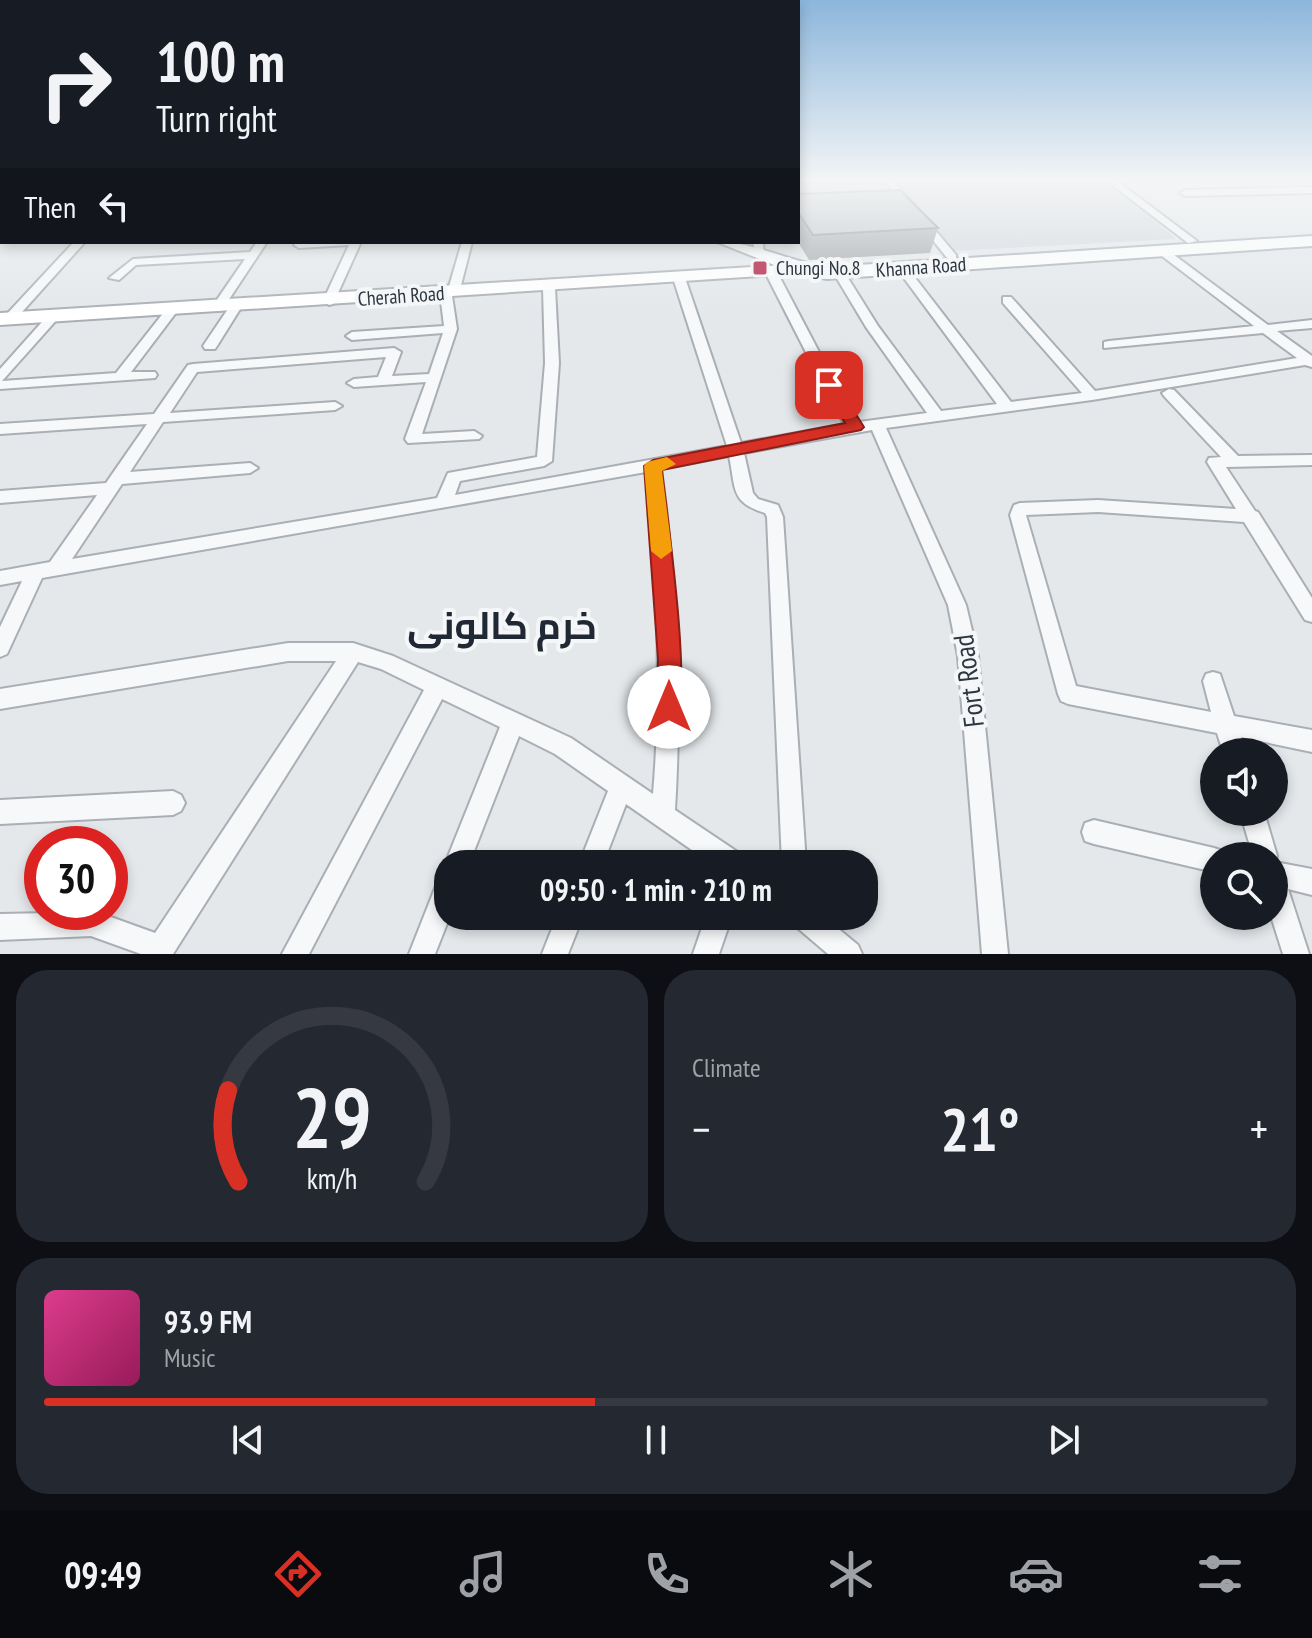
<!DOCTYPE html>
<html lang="en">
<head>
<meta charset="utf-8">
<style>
	:root { --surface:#171b24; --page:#242831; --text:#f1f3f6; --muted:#9ea1a6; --line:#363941; --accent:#d93025 }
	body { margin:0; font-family:"PT Sans Narrow",Cairo,sans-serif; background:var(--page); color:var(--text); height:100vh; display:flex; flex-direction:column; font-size:30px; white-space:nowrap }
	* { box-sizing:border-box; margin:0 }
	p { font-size:26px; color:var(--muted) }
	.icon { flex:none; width:44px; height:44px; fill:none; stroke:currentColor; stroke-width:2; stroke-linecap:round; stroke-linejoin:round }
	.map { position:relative; height:954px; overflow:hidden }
	.sheet { display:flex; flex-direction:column; gap:16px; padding:16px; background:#0d0f14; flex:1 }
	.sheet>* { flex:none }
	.top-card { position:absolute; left:0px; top:0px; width:800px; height:244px; box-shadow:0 4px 12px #0003; background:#171b24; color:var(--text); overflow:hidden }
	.controls { position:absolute; left:1200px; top:738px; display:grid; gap:16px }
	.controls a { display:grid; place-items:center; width:88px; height:88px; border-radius:50%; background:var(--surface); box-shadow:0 4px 12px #0003; font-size:40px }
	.speed { position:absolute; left:24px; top:826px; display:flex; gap:16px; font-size:40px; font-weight:700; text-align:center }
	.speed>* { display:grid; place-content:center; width:104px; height:104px; border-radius:50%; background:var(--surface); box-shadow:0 4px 12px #0003; line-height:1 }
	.speed .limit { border:12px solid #d22; background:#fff; color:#111 }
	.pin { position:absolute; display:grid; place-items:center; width:68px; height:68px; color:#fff; margin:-34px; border-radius:16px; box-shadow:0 4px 12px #0006 }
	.me { position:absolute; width:88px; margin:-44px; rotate:0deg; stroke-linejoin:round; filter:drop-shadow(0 0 6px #0008) }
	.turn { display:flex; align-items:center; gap:28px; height:168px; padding:0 24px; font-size:36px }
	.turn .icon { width:104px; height:104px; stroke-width:2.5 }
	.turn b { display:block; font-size:56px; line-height:68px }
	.then { display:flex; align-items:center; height:76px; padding:0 24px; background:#0003; gap:16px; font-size:30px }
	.big { font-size:60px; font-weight:700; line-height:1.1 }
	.sheet .tile { flex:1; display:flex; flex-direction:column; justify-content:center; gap:12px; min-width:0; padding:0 28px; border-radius:32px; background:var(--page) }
	.sheet .dial { align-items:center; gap:0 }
	.dial svg { height:208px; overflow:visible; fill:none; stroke:var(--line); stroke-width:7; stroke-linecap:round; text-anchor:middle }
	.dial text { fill:var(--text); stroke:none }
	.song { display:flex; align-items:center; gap:24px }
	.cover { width:96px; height:96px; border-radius:12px; background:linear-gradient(135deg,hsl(330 70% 55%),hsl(330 70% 35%)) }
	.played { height:8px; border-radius:4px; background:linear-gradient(90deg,var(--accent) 45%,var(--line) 45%) }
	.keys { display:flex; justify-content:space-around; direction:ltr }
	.heat { display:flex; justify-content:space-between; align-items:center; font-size:44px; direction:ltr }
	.sheet .tiles { flex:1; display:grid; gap:16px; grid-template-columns:1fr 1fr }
	.tile:last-child { grid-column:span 2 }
	.trip { position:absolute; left:434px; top:850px; width:444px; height:80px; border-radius:32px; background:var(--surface); box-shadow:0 4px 12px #0003; font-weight:700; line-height:80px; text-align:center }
	.menu { display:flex; height:128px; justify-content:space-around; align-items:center; background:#090b0e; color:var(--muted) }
	.menu .icon { width:56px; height:56px }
	.menu .selected { color:var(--accent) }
	.menu b { font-size:36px; color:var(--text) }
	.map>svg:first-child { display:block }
</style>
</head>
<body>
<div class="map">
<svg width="1312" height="954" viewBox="0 0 1312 954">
	<rect width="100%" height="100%" fill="#e4e8eb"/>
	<polygon fill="#d3d7dd" points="798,181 1108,181 1176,239 950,251 911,209 798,214"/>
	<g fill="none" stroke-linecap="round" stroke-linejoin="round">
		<g stroke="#a9afb5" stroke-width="4">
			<g id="street">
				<polygon points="885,181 894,181 956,255 956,259 948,259"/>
				<polygon points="1107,181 1117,181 1197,241 1188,243"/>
				<polygon points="1312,187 1312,193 1185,196 1180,193 1185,190"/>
				<polygon points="0,213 2,213 0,220"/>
				<polygon points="74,242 85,242 13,322 5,322 5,316"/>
				<polygon points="257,242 267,242 222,310 218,311 212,307 245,259 136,265 119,280 109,278 133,259 250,252"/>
				<polygon points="298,242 361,242 333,304 329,305 323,301 349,245 299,248 294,245"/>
				<path d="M462,242H472L459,293L452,296L457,329L422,434L474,431L482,436L479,439L408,443L405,439L426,382L354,387L347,383L354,379L378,377L386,357L197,372L170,413L335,402L342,406L335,410L163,422L130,472L250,463L258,468L250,473L122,484L72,559L437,498L448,473L537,457L545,363L543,288L549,284L555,288L559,363L552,461L544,466L460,481L455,495L727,446L673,278L679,275L685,278L741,443L845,424L837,413L765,272L771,269L777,272L850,411L859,422L927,413L866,327L833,272L839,269L843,270L878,326L941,411L997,404L898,270V266H906L1011,402L1082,393L1003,303V297H1011L1095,391L1297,358L1263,333L1104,348V342L1109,341L1254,326L1158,253V249H1166L1268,325L1312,320V328L1277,331L1312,356V367L1305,365L1092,400L886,428L966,605L978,656L1008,954H982L958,656L948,605L872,430L744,453L753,493L758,499L778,505L783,517L806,864H782L767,517L765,513C730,502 736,489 729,456L661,469C677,583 682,695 675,810L742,855L745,864H712L626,804L603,864H579L608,791L555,754L519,736L469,864H448V872L445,864L500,727L442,699L309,954H282L424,690L381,669L358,662L173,954H141L91,936L0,940V914L97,912L155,933L336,661H288L0,709V689L288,643H353L393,656L571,738L653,794C662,687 658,579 646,472L42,578L7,654L0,657V627L22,581L0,585V571L50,562L97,495L0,503V491L106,483L147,424L0,434V424L154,414L188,365L193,364L394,348L401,352L392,376L429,374L443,333L352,340L346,336L352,332L444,326L440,293L448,290Z"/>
				<polygon points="753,242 763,242 764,257 756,257"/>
				<polygon points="236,302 242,306 217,346 215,349 205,349 203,346 232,303"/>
				<polygon points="172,306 178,310 131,372 155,372 157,375 155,378 0,389 0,369 50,313 54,312 60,316 2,381 116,373 168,307"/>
				<polygon points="1169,389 1174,390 1238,456 1312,455 1312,465 1226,467 1255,511 1258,512 1312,598 1312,622 1305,620 1244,522 1098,512 1026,515 1076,686 1211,712 1203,681 1206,674 1213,672 1220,674 1234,716 1312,730 1312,752 1241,737 1245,752 1223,752 1217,733 1068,704 1061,701 1058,694 1010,515 1014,505 1020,503 1098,500 1236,509 1207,462 1209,458 1221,457 1164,396 1162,393"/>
				<polygon points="173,791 181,795 185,803 181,811 173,815 0,824 0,800"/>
				<polygon points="1240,812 1264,812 1277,856 1275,862 1312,869 1312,895 1288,889 1309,954 1283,954 1271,916 1274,916 1274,856 1253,856"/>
				<polygon points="1094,820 1214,848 1223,851 1225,856 1214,856 1214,872 1094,844 1085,841 1082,832 1085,823"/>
				<polygon points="448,874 450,916 435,954 409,954 439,878"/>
				<polygon points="557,916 583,916 568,954 542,954"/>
				<polygon points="706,916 732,916 719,954 693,954"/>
				<polygon points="790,916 823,916 858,945 862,954 828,954 794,925"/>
			</g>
		</g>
		<g stroke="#a9afb5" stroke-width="4">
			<polygon id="secondary" points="801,264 807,265 807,273 0,325 0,313"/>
		</g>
		<g stroke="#a5adb5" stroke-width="4">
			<path id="primary" d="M1312,236V246L827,279L795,273L717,242C756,242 789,262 827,267Z"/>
		</g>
		<use href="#street" fill="#f7f8f9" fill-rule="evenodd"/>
		<use href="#secondary" fill="#fff" fill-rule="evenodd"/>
		<use href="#primary" fill="#fff" fill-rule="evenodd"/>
	</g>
	<polygon fill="#a2a6ab" points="798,194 938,228 930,253 809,260 798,242"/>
	<polygon fill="#bcc1c7" stroke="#84878b" stroke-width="2" points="900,190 938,228 813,235 798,212 798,194"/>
	<linearGradient id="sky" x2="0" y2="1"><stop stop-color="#8cb6db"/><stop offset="0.57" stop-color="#f3f5f6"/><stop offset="1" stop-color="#f3f5f6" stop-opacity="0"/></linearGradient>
	<rect width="1312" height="315" fill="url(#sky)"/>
	<path fill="#d93025" stroke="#8d1f18" stroke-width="2" d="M829,380L835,381L864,427L861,430L662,470C667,515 691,683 677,715L669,718L660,715L657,707L658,659L644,466L653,460L845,423L821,385Z"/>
	<polygon fill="#f59e0b" points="667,457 676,464 662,471 672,551 661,559 651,551 644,466 647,462"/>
	<rect fill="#c35673" stroke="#f4f6f8" stroke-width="3" x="752" y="260" width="16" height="16" rx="4"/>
	<g text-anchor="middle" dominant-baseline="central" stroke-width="8" stroke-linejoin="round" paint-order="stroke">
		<g font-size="20" fill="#2d3742" stroke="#f4f6f8">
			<text transform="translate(921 267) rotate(-4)">Khanna Road</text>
			<text transform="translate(401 296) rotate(-4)">Cherah Road</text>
		</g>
		<g font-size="20" fill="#2d3742" stroke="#f4f6f8" text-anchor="start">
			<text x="776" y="268">Chungi No.8</text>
		</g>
		<g font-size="28" fill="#2d3742" stroke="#f4f6f8">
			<text transform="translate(968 681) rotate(-97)">Fort Road</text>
		</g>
		<g font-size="38" font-weight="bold" fill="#1f2833" stroke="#f4f6f8">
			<text x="502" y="624">خرم کالونی</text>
		</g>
	</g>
</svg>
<div class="controls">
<a><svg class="icon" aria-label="sound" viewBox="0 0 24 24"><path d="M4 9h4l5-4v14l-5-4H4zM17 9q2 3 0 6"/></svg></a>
<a><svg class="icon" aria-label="search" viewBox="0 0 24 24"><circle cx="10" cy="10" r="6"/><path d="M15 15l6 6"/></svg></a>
</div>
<div class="speed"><div class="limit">30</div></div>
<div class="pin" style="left:829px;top:385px;background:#d93025"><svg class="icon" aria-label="arrive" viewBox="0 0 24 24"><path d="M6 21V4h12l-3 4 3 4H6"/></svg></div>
<svg class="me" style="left:669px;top:707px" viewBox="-20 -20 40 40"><circle r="19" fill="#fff"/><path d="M0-13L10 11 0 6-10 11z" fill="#d93025"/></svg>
<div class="trip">09:50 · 1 min · 210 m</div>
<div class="top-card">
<div class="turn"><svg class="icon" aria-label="right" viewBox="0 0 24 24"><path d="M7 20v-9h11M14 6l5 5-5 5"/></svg><div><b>100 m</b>Turn right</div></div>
<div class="then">Then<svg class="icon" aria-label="left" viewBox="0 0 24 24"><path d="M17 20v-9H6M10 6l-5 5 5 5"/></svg></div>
</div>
</div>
<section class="sheet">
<div class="tiles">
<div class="tile dial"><svg viewBox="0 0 100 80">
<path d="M14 69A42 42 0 1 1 86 69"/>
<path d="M14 69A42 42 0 0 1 10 34" stroke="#d93025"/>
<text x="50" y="56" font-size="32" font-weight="700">29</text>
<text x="50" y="72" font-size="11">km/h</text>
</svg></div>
<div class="tile"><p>Climate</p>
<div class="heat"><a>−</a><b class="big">21°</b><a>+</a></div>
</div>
<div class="tile">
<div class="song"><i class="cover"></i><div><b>93.9 FM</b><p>Music</p></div></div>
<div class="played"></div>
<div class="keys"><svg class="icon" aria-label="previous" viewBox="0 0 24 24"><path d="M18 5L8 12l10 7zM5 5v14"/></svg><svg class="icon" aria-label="pause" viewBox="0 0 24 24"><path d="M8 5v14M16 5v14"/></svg><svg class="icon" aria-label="next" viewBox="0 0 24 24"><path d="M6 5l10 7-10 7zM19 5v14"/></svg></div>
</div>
</div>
</section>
<nav class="menu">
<b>09:49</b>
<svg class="icon selected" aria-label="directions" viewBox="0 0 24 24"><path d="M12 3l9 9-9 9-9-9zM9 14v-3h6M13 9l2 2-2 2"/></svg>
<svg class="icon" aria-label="music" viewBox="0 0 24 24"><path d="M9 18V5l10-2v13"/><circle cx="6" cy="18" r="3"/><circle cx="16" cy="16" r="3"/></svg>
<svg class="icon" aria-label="phone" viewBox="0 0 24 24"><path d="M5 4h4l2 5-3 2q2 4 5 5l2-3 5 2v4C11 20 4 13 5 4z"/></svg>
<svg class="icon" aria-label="climate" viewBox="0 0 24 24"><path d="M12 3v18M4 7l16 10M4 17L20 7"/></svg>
<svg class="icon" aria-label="car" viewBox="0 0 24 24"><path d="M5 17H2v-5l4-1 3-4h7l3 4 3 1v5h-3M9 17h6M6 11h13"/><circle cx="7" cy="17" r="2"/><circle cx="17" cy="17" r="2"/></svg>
<svg class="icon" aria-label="filters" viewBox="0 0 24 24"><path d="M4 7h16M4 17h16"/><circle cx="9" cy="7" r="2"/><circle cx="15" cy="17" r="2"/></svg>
</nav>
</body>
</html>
